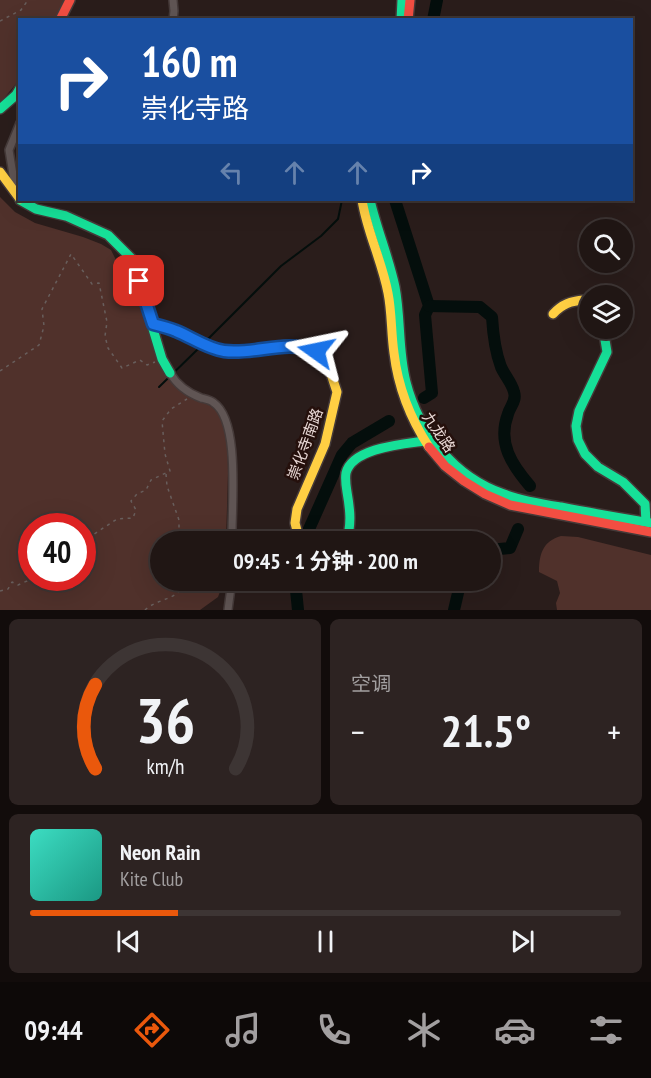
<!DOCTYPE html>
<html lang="zh">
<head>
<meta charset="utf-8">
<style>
	:root { --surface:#201614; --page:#2d2322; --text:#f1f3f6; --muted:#a29fa0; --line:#3d3534; --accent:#ea580c }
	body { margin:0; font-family:"PT Sans Narrow","Noto Sans SC",sans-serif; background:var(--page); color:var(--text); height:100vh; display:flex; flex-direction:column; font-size:22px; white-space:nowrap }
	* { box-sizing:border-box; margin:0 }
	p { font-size:20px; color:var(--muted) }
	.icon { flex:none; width:33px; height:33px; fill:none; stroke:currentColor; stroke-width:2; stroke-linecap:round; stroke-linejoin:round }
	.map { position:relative; height:610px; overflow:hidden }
	.panel { display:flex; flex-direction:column; gap:9px; padding:9px; background:#120c0b; flex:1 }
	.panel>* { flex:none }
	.banner { position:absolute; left:18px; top:18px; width:615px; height:183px; border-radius:0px; box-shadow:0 6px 24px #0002,0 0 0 2px var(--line); background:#1a4fa0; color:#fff; overflow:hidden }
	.buttons { position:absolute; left:579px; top:219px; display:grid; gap:12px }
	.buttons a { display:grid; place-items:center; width:54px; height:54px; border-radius:50%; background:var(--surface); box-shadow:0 6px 24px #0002,0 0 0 2px var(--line); font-size:30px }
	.speed { position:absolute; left:18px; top:513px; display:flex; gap:12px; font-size:30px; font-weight:700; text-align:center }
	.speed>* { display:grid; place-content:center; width:78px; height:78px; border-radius:50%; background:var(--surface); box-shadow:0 6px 24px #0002,0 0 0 2px var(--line); line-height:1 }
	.speed .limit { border:9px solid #d22; background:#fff; color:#111 }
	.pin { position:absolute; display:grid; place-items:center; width:51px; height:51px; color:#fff; margin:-26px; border-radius:12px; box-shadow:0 3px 9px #0006 }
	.me { position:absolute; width:66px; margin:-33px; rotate:282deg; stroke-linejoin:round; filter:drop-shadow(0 0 4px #0008) }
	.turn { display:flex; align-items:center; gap:21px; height:126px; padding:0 24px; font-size:27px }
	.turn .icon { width:78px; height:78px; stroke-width:2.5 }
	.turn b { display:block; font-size:42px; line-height:51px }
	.lanes { display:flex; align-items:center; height:57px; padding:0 24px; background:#0003; justify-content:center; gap:30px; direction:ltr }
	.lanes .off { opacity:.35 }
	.big { font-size:45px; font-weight:700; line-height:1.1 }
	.panel .card { flex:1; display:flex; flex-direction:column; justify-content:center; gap:9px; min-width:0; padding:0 21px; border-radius:9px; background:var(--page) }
	.panel .dial { align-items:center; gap:0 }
	.dial svg { height:156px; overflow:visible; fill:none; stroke:var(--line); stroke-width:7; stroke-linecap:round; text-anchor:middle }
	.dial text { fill:var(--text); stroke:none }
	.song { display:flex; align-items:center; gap:18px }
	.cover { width:72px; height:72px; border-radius:9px; background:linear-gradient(135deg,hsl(170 70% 55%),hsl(170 70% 35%)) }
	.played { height:6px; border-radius:3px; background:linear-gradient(90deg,var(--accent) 25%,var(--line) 25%) }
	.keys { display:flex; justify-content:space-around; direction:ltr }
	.heat { display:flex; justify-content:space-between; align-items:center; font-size:33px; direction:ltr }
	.panel .tiles { flex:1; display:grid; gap:9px; grid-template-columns:1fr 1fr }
	.card:last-child { grid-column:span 2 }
	.trip { position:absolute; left:150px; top:531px; width:351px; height:60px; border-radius:30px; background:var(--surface); box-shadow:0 6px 24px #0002,0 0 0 2px var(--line); font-weight:700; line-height:60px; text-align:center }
	.tab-bar { display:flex; height:96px; justify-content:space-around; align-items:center; background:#0d0908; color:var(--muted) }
	.tab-bar .icon { width:42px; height:42px }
	.tab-bar .active { color:var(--accent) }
	.tab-bar b { font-size:27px; color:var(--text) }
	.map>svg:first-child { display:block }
</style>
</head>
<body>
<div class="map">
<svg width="651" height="610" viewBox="0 0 651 610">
	<rect width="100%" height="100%" fill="#2a1d1b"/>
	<g fill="#50312b" fill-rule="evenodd">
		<polygon points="0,0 73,0 63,19 20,20 19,80 0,103"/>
		<path d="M0,197L15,212L35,223L83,237L101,244L111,250L123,274L133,289L139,294L145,309L155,350L168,379L180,391L209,405L227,420L228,473L226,541L160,542V580L224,581L218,597L200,610H0ZM32,526H82V578H32Z"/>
		<path d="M561,536L578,537L651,555V610H557L556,603L560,593L557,581L539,572C539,554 543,541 561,536Z"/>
	</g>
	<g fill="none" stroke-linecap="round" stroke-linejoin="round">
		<g stroke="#040e0c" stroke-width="2">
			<polyline points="208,339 281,266 321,236 338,219 342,200"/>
			<polyline points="159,387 199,348"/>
		</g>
		<g stroke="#040e0c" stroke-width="12">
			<polyline points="433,20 437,0"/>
			<polyline points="395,200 429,306 425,315 432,393 424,398"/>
			<path d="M429,306L480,307L492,317C493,334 495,351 501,367C505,376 512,383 514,392C517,401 510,406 508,414C497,443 512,465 530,486"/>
			<polyline points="305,538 342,455 352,443 389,421"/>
			<polyline points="490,550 510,548 518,529"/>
			<polyline points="295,580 298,610"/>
			<polyline points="454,610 461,580"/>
		</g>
		<g stroke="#453a39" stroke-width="10">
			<g id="street">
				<polyline points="173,0 174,11 173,20"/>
				<polyline points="16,193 9,150 20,123"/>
				<path d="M170,373C177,385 188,393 201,398C205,399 211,400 214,403C241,422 231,510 232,542"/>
				<polyline points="228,610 232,580"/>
			</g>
		</g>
		<g stroke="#453a39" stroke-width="12">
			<g id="fast">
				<polyline points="401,20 402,0"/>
				<polyline points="0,109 16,95 20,88"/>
				<polyline points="20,200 36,209 66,216 108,235 132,259 162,359 170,373"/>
				<path d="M370,200C377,230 389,258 395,287C401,319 398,351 406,382C419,432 454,477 504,494C522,501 542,504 561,507C591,513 621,518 651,523"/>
				<polyline points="603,328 607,352 579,411 576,426 578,440 585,454 598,467 623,482 645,504 646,522"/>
				<path d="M346,542C352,525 350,509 347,492C346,486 345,479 346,473C352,448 403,444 424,441"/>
			</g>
		</g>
		<g stroke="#453a39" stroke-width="12">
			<g id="slow">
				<polyline points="0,172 20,199"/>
				<path d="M362,200C367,232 382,261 388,293C392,313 391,333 394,353C398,387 410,418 429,447"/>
				<path d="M553,314C562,304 571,301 584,300L590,306"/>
				<polyline points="153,324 175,330 221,351 246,352 287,345 303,346 316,351 328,365 337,392 325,444 297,509 295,523 300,542"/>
			</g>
		</g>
		<g stroke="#453a39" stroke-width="12">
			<g id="jam">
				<polyline points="60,20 70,0"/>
				<polyline points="408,20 410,0"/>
				<polyline points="429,447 445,466 464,481 485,494 510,505 651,532"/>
			</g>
		</g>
		<g stroke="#685e5c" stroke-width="1.5" stroke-dasharray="3 4.5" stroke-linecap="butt">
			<polyline points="0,21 21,10 28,0"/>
			<polyline points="0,371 39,345 44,326 42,309 71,254 92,284 99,283 107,322 105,336 108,348 122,368 140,360 147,365 155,362"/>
			<polyline points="166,474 167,486 179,520 179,542"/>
			<polyline points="82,542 117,519 133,518 136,510 131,501 137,494 146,490 151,480 170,471 165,454 162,421 171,409 187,399"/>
			<polyline points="0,591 8,589 12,582 18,585 27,581 32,575"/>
			<path d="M145,610C157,598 182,600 186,580"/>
		</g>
		<use href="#street" stroke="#605554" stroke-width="7"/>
		<use href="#fast" stroke="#16e098" stroke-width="9"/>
		<use href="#slow" stroke="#ffcf43" stroke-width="9"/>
		<use href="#jam" stroke="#f24e42" stroke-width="9"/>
	</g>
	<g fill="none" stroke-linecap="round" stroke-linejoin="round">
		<g stroke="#114b97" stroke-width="15">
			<path id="route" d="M139,281L153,324C161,326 169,328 176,331C191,337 208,349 224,351C257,355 284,339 316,351"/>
		</g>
		<use href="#route" stroke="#1a73e8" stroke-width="10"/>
	</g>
	<g text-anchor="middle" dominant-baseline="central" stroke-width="5" stroke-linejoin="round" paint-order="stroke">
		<g font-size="15" fill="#eadad7" stroke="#25100c">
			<text transform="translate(439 432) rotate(56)">九龙路</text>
			<text transform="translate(305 444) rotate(-70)">崇化寺南路</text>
		</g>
	</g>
</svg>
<div class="buttons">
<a><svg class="icon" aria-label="search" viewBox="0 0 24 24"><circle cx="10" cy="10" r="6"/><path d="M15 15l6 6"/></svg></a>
<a><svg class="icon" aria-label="layers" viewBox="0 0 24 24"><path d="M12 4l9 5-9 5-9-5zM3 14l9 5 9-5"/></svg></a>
</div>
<div class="speed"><div class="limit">40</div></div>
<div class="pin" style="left:139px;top:281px;background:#d93025"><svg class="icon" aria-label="arrive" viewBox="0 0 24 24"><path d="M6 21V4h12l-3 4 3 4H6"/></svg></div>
<svg class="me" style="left:316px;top:351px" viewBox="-20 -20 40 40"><path d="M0-17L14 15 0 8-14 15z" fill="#1a73e8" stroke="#fff" stroke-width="4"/></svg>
<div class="trip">09:45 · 1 分钟 · 200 m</div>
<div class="banner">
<div class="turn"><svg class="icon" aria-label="right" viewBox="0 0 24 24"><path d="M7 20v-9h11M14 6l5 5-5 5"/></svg><div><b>160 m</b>崇化寺路</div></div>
<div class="lanes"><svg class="icon off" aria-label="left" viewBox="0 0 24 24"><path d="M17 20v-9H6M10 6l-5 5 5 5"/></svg><svg class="icon off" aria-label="ahead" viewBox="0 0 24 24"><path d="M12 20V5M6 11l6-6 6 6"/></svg><svg class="icon off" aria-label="ahead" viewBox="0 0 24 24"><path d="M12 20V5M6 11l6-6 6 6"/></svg><svg class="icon" aria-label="right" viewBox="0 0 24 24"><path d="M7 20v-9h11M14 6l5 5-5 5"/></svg></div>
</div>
</div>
<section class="panel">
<div class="tiles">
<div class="card dial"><svg viewBox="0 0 100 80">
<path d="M14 69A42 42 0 1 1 86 69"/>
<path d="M14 69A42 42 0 0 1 14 26" stroke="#ea580c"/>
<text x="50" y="56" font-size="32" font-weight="700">36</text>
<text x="50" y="72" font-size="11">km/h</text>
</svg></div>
<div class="card"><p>空调</p>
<div class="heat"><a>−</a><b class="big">21.5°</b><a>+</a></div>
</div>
<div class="card">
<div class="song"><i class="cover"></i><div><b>Neon Rain</b><p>Kite Club</p></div></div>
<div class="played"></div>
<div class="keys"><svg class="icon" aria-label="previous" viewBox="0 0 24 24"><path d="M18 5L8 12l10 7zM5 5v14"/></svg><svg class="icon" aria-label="pause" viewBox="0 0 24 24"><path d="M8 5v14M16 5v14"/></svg><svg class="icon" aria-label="next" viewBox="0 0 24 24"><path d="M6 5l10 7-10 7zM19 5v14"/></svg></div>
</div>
</div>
</section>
<nav class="tab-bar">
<b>09:44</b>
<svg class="icon active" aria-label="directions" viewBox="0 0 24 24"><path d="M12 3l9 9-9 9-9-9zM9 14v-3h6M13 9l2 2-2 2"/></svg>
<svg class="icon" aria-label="music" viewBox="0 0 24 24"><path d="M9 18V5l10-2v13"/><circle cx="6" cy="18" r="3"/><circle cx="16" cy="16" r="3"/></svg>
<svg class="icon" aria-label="phone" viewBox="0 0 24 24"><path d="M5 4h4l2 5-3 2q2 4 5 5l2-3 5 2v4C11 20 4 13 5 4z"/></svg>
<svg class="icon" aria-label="climate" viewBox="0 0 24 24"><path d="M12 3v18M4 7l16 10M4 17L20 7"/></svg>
<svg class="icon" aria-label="car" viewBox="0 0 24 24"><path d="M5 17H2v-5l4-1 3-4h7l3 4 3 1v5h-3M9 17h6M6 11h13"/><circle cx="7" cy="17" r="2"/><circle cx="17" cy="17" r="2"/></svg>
<svg class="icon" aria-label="filters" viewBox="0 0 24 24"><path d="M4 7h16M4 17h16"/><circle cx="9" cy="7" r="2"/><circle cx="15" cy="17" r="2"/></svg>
</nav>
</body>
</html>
